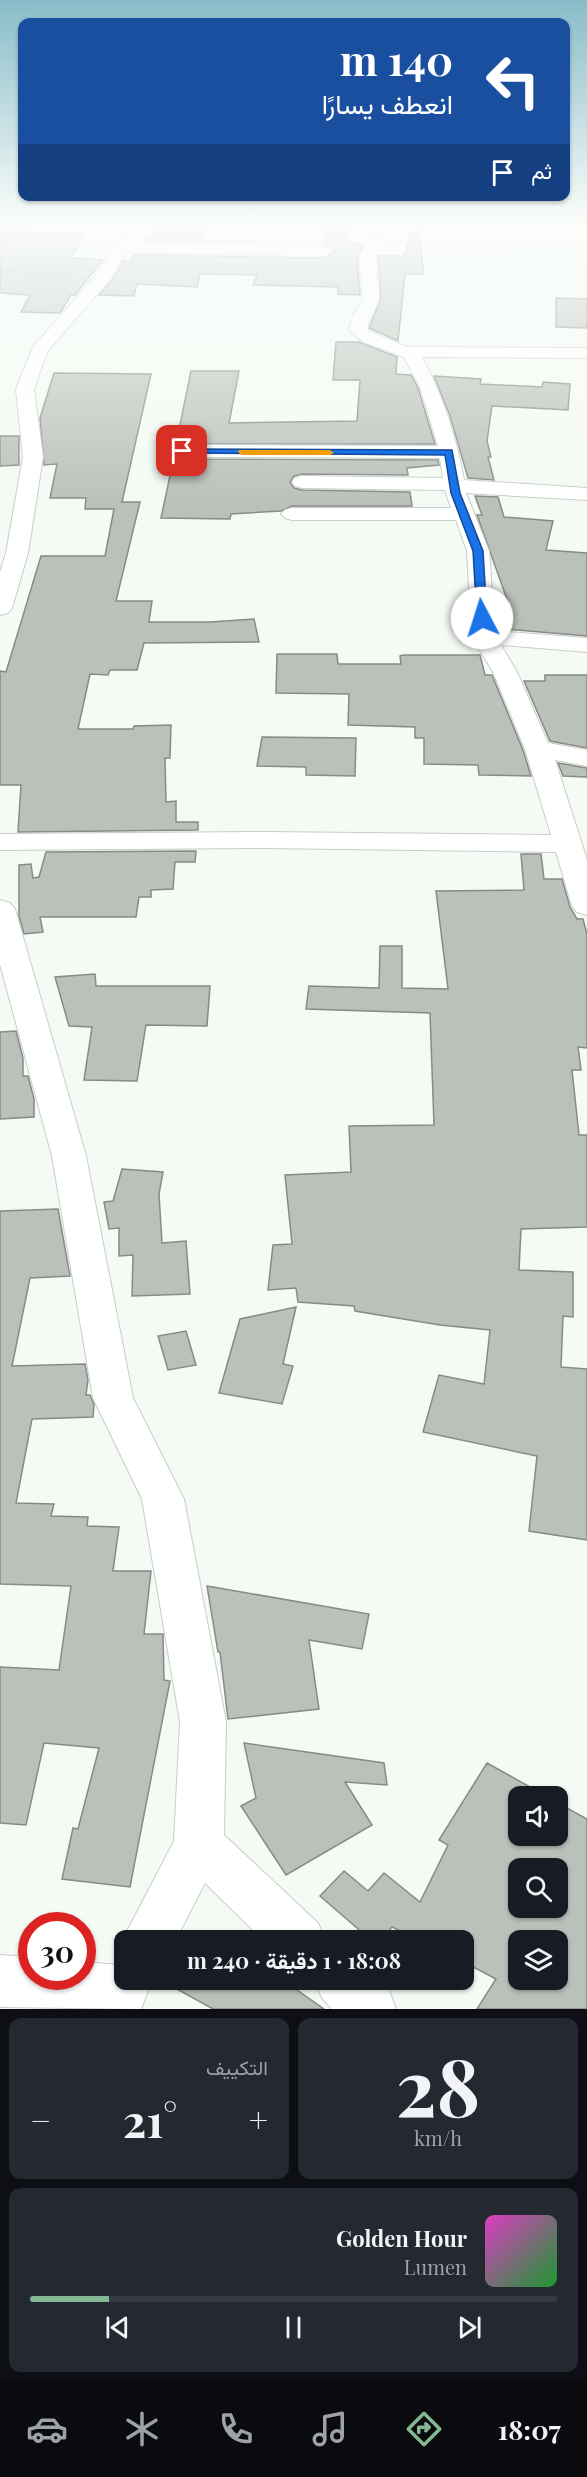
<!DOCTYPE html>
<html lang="ar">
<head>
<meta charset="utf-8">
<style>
	:root { --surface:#171b24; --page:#242831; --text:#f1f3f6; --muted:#9ea1a6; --line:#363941; --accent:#85b794 }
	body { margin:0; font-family:"Playfair Display",Vazirmatn,serif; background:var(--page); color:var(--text); direction:rtl; height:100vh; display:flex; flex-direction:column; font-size:22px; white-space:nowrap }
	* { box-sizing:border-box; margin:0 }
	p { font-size:20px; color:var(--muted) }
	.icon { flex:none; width:33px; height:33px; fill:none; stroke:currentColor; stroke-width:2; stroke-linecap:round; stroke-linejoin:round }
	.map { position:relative; height:2009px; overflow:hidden; direction:ltr }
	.panel { display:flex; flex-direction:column; gap:9px; padding:9px; background:#0d0f14; flex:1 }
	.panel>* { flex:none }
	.top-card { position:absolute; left:18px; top:18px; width:552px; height:183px; border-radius:12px; box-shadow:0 2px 4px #0004; direction:rtl; background:#1a4fa0; color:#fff; overflow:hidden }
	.buttons { position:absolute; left:508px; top:1786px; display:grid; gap:12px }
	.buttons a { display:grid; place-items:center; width:60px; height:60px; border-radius:12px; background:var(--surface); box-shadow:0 2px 4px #0004; font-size:30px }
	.speed { position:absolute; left:18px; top:1912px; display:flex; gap:12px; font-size:30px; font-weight:700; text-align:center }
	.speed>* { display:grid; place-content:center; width:78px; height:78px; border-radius:50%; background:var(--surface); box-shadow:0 2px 4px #0004; line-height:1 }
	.speed .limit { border:9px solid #d22; background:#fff; color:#111 }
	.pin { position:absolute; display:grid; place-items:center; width:51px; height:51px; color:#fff; margin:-26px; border-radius:12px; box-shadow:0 3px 9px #0006 }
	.me { position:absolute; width:66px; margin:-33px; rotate:355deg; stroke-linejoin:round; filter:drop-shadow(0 0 4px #0008) }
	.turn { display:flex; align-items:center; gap:21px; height:126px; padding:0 18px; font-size:27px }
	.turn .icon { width:78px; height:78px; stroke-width:2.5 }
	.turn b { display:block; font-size:42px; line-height:51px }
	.then { display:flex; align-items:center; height:57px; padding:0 18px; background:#0003; gap:12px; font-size:22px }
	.big { font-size:45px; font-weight:700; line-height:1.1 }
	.panel .widget { flex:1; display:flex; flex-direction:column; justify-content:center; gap:9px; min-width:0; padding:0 21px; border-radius:12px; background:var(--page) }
	.panel .dial { align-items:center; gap:0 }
	.dial b { font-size:78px; line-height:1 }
	.song { display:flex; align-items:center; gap:18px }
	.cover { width:72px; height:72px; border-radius:9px; background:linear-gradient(135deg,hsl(310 70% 55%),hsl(130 70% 35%)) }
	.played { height:6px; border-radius:3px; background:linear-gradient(90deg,var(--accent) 15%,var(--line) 15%) }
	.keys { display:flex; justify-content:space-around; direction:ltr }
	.heat { display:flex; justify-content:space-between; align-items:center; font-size:33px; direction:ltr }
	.panel .tiles { flex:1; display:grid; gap:9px; grid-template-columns:1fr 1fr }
	.widget:last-child { grid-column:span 2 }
	.trip { position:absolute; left:114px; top:1930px; width:360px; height:60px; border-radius:12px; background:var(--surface); box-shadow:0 2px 4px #0004; font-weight:700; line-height:60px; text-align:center; direction:rtl }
	.dock { display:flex; height:96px; justify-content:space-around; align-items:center; background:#090b0e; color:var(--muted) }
	.dock .icon { width:42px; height:42px }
	.dock .selected { color:var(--accent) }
	.dock b { font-size:27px; color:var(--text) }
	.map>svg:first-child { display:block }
</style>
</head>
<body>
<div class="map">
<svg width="587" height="2009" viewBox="0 0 587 2009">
	<rect width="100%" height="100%" fill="#f4faf4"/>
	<g fill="#bac0ba" stroke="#868b86" stroke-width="1.5" fill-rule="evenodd">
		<polygon points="168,223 210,223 200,241 260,242 147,241"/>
		<polygon points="418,230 424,274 405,274 398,341 369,328 381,298 378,256 404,256 411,236"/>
		<polygon points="326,231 347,231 346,243 363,244 357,258 360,295 338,294 338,287 253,285 257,275 200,274 197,287 137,284 134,296 99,295 113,279 123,261 131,261 134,255 325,258 335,252 324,244"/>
		<polygon points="0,232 85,233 70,258 103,260 75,295 71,295 60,313 21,312 30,295 0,293"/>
		<polygon points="556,298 587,299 587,328 556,327"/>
		<polygon points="336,342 359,342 397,357 396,374 411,375 418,388 435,444 176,444 191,371 239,371 229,423 357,421 360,380 333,380"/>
		<polygon points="54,373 151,374 122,502 140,502 116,601 152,601 149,622 210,622 254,619 259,642 144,643 137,670 110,670 108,675 90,674 78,729 133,729 134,726 171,725 170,758 165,758 166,802 176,801 176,822 198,822 198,830 18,832 21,785 0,785 0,671 6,672 41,556 105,556 114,509 85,509 86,498 50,498 57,464 44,465 40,418"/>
		<polygon points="434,376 481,379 480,384 542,387 543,382 570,384 568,410 492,406 487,441 491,457 488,457 494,480 468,478 450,416"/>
		<polygon points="0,436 19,436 19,465 0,466"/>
		<polygon points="174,457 182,459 438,460 439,465 407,468 408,475 302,474 294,476 290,482 294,488 302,490 410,492 412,506 292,506 281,511 231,514 230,519 161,518"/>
		<polygon points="475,496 498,497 504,517 553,521 546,550 587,553 587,636 504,629 508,602 477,515 482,515"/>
		<polygon points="277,654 337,654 338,664 401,664 400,656 403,655 480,655 485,675 492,675 523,750 531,776 479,775 478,765 424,764 424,738 415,738 415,727 348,725 349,694 276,693"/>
		<polygon points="545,675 587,675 587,748 550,741 524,681 545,681"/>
		<polygon points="262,737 356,738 355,776 306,775 306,767 257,766"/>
		<polygon points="558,763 587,768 587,777 563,776"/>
		<polygon points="196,851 195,862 175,862 173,889 151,890 151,897 139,897 136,917 40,917 43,932 24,934 19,916 19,865 31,864 33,878 39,877 46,852"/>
		<polygon points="521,854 541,854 544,879 562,879 570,907 577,919 583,919 587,934 587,1048 578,1047 581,1070 572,1070 579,1135 587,1135 587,1227 521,1229 519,1270 573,1272 573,1317 563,1316 561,1367 587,1369 587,1540 529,1531 537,1456 423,1432 439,1375 484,1384 490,1330 440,1325 355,1311 354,1306 298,1302 296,1288 268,1290 273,1245 292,1244 285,1175 351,1172 349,1126 434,1125 430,1013 306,1009 309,986 379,988 380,946 402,946 402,988 448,989 436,891 524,890"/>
		<polygon points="95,974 96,986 210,986 207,1026 146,1025 137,1081 84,1080 92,1027 69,1026 55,977"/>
		<polygon points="16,1031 23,1058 23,1076 28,1076 34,1099 34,1117 0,1119 0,1032"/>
		<polygon points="122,1169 163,1172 159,1194 162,1243 186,1241 190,1294 132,1296 133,1255 119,1256 119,1228 109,1229 104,1202 113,1201"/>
		<polygon points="58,1209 70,1276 30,1278 12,1366 85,1364 88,1380 86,1395 90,1395 94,1404 93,1417 32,1419 16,1503 54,1504 51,1516 88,1517 87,1526 119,1527 113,1571 151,1571 144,1634 163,1634 164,1680 170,1681 130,1887 62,1879 73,1828 78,1829 99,1748 44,1743 26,1825 0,1823 0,1667 59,1670 71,1586 0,1584 0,1211"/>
		<polygon points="296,1307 283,1364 293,1366 282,1404 219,1393 240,1319"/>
		<polygon points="186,1331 196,1365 168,1370 158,1336"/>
		<polygon points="207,1586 369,1614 362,1649 309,1640 319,1709 228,1719 220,1652 218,1652"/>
		<polygon points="244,1743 384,1763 387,1785 345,1782 372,1825 286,1875 241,1806 256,1798"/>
		<path d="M487,1763L548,1797H519V1836H558V1803L587,1819V2009H477L496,1979L464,1962V1941H421L392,1927L380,1941H372L320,1896L344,1871L368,1891L384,1873L420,1902L448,1845L439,1840ZM519,1869H558V1908H519ZM519,1941H558V1980H519Z"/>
		<polygon points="177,1980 293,1980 290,1985 324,2009 213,2009 173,1987"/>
	</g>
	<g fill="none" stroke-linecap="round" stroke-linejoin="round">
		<g stroke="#c8cdc8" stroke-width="2">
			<g id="minor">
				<polygon points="144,223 160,223 138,243 325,246 333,251 325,256 127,252 124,254 111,278 47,352 34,389 43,457 28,553 12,608 8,613 0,615 0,572 6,553 23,457 16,389 33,347 98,273 113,248"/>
				<path d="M401,223H415L416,229L405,238L378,250C371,266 380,281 379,298C379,304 369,318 367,329L369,331L407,347L587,348V358L422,357C443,397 456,436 464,480L587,488V500L466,493L489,551L495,631L587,638V652L501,645L517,672L548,743L587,750V766L555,760L587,860V915L577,912L572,906L556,852L264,848L0,850V834L264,832L551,835L525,749L493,672L472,637L467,551L456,520H292L285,518L281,514L285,510L292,508H451L445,490L302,488L295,486L292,482L295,478L302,476L443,478L440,458L182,457L175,455L172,451L175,447L182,445L438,446L420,387L404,357L363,342L349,330L353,316L363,300L359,258L367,244L401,227Z"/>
				<polygon points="0,900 10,903 15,909 86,1156 133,1398 184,1499 226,1722 224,1835 318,1923 326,1941 264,1941 205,1883 175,1941 124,1941 124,1946 122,1941 174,1841 180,1722 142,1499 93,1398 52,1156 0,964"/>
				<polygon points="0,1955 32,1957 32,1977 82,1977 82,1962 122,1965 124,1966 124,1980 144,1980 148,1991 141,2009 0,2007"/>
				<polygon points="314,1980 378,1980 389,1990 396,2009 332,2009 322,1998"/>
			</g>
		</g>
		<polyline stroke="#9a9f9a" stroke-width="2" stroke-dasharray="2 1.5" stroke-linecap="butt" points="0,272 78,274"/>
		<use href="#minor" fill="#fff" fill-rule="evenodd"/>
	</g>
	<linearGradient id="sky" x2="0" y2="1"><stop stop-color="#88bcc9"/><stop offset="0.44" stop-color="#fafdfa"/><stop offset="1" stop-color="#fafdfa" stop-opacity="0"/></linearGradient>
	<rect width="587" height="504" fill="url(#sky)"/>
	<polygon fill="#1a73e8" stroke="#114b97" stroke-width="1.5" points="182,449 452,450 460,493 483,551 487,618 482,621 477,618 473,551 451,493 445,455 179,453 178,451"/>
	<polygon fill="#f59e0b" points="239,450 330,450 334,453 330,455 242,455 238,452"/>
</svg>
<div class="buttons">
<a><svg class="icon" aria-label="sound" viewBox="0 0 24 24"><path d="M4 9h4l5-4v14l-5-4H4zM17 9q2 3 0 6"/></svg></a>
<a><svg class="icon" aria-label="search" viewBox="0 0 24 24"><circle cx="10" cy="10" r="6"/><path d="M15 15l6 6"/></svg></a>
<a><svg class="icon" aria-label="layers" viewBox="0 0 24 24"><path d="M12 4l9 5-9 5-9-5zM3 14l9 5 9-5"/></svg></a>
</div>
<div class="speed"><div class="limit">30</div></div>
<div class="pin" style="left:182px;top:451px;background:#d93025"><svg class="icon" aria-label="arrive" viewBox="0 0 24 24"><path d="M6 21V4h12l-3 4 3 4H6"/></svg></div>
<svg class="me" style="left:482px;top:618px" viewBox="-20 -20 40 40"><circle r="19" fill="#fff"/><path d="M0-13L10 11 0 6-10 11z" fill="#1a73e8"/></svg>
<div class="trip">18:08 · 1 دقيقة · 240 m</div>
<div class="top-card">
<div class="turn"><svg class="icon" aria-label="left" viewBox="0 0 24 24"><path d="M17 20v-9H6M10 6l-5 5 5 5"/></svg><div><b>140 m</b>انعطف يسارًا</div></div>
<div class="then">ثم<svg class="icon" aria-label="arrive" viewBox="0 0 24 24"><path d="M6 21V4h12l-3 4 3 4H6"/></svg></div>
</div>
</div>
<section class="panel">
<div class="tiles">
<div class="widget dial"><b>28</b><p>km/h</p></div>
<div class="widget"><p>التكييف</p>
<div class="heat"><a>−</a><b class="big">21°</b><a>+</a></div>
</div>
<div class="widget">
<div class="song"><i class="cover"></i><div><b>Golden Hour</b><p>Lumen</p></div></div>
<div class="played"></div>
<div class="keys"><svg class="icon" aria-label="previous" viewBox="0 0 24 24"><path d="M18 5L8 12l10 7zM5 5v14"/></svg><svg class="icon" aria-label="pause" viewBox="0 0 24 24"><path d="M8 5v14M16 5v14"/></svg><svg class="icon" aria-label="next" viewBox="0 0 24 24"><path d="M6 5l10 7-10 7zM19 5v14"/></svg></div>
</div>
</div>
</section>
<nav class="dock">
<b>18:07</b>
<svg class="icon selected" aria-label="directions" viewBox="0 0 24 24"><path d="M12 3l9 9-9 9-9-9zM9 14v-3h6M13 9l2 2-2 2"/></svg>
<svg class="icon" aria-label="music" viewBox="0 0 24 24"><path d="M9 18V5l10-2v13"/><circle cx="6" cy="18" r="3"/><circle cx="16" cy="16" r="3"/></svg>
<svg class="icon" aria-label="phone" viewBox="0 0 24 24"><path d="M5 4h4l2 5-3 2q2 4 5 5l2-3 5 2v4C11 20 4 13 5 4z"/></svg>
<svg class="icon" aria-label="climate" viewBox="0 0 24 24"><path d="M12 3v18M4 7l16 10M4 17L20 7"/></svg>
<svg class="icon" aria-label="car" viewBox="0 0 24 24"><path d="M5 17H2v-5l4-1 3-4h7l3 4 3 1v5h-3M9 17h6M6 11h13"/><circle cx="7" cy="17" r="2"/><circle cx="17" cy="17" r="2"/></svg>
</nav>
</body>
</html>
